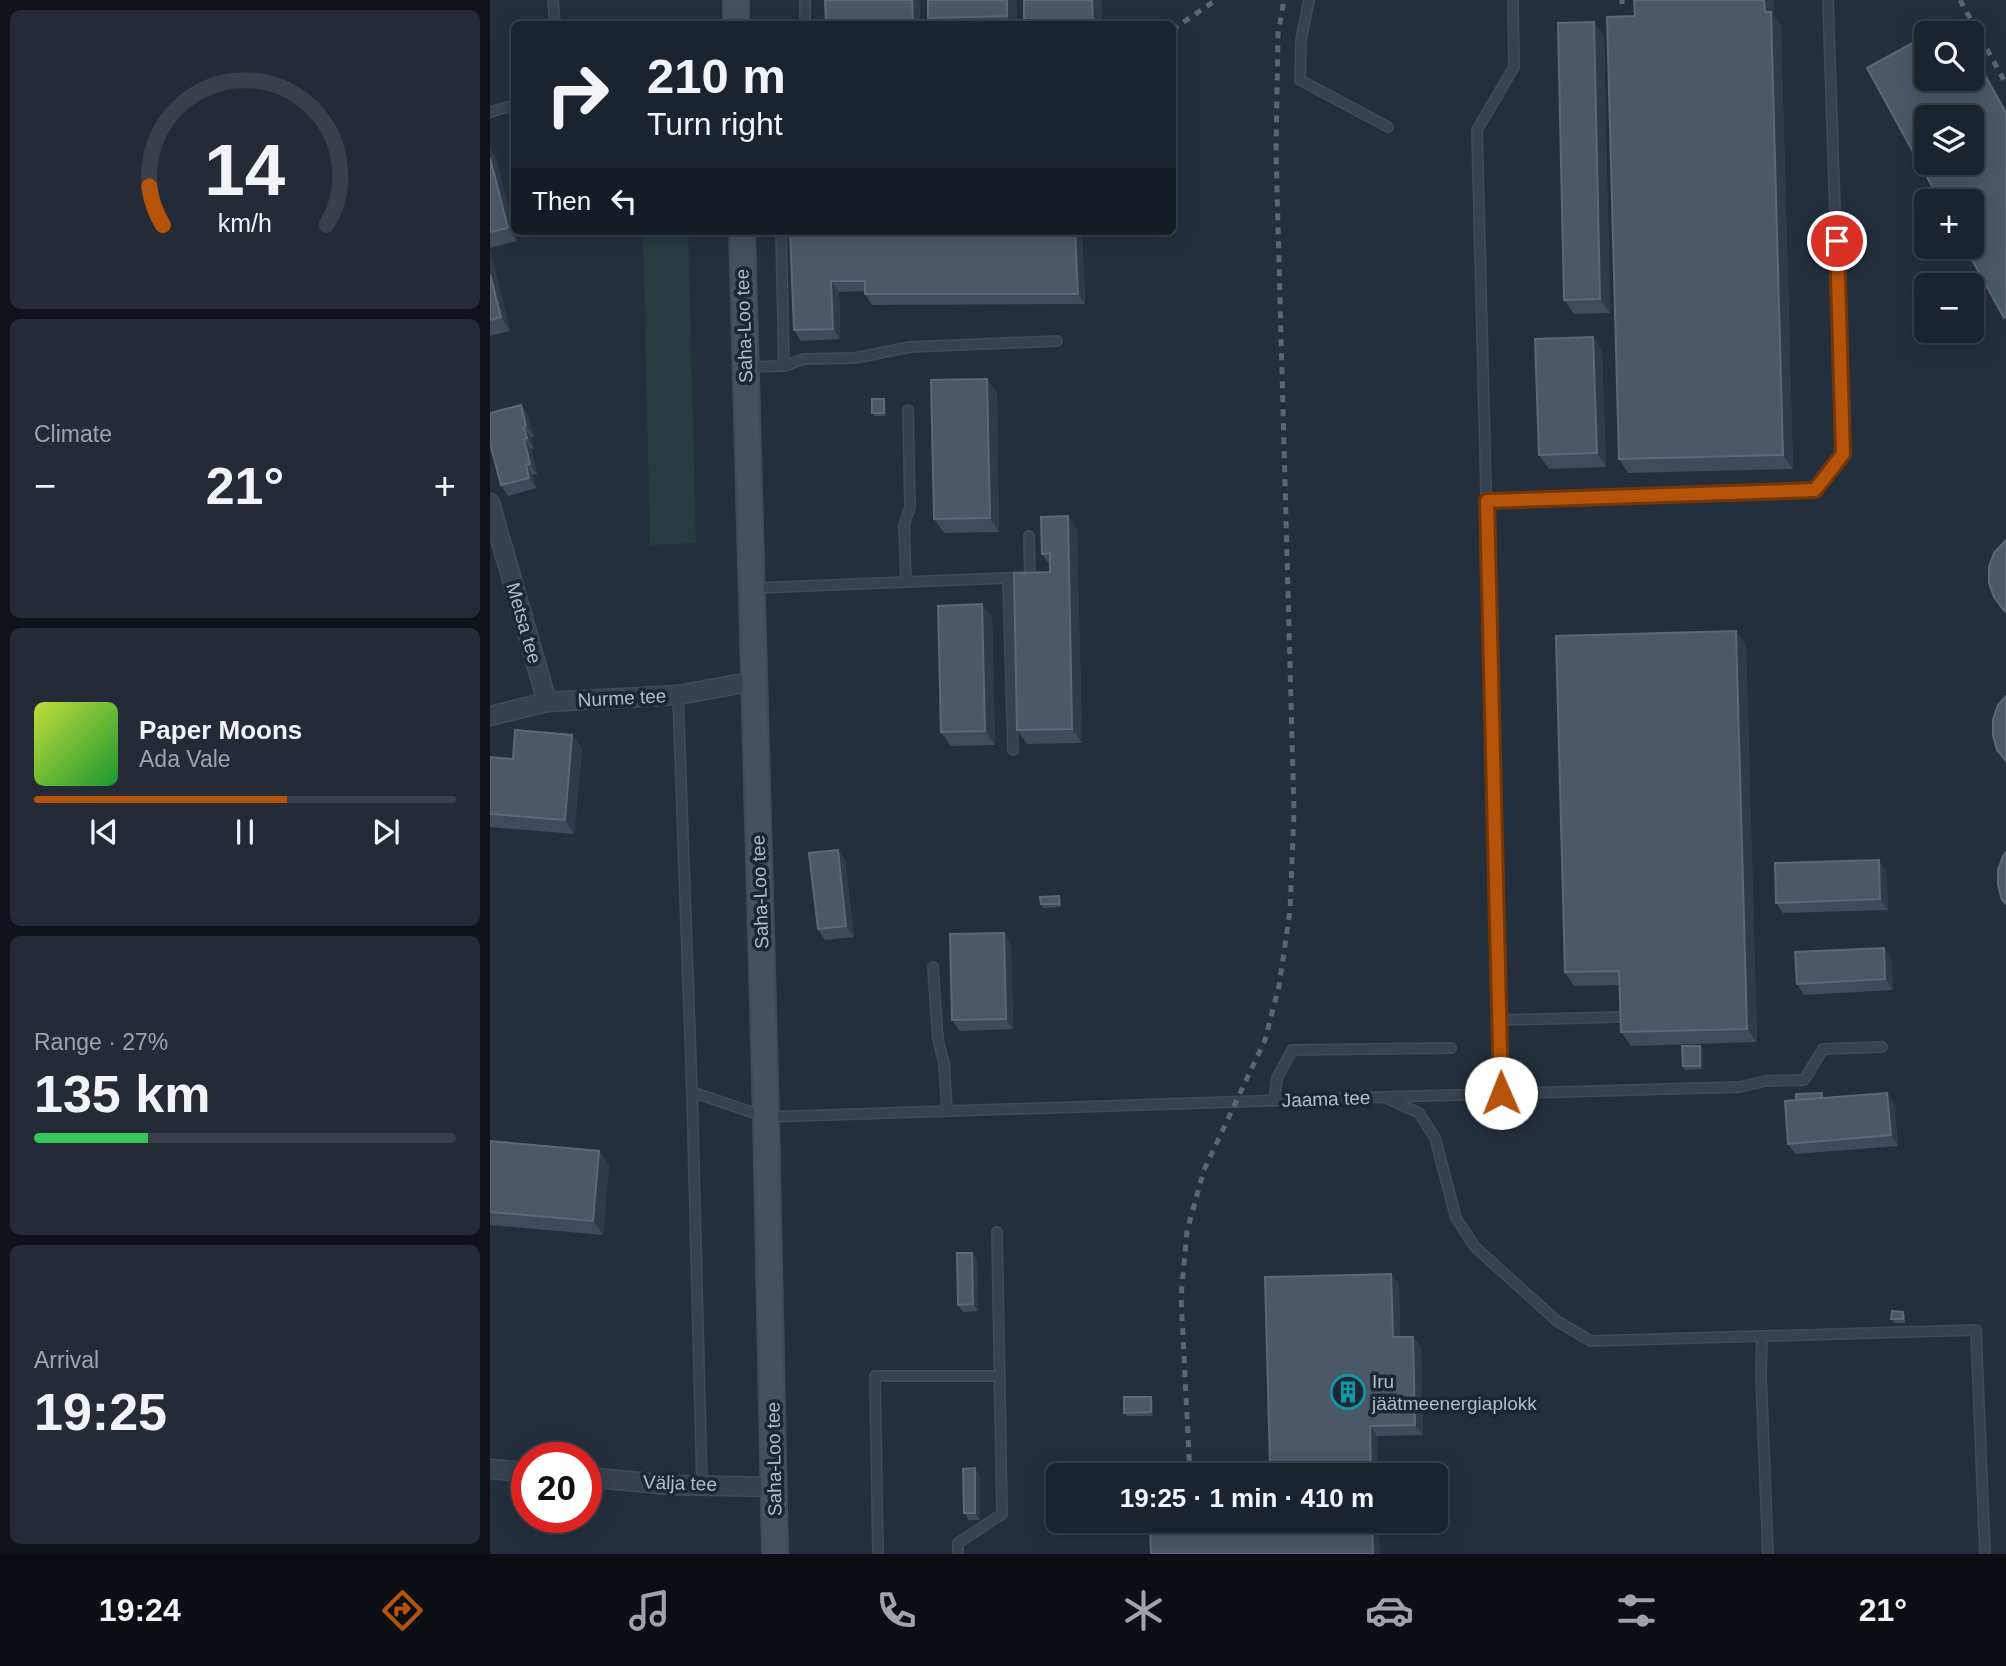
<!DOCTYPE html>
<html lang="en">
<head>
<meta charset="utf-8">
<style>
	:root { --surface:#1b232e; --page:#242b36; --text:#f1f3f6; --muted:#a0a4aa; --line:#39404a; --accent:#b45309 }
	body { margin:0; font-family:Arial,sans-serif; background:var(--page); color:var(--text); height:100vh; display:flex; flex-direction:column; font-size:26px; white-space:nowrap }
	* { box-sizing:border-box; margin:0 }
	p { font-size:23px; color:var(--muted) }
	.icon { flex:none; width:38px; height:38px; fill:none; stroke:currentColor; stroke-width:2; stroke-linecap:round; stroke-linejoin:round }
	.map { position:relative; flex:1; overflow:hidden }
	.panel { display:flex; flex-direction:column; gap:10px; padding:10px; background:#0f1319; width:490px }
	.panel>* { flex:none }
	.banner { position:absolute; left:21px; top:21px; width:665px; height:214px; border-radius:10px; box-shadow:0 4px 18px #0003,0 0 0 2px var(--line); background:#1b232e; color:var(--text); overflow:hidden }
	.controls { position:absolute; left:1424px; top:21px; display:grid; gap:14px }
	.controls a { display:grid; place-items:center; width:70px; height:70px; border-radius:10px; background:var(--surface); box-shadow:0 4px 18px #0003,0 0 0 2px var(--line); font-size:35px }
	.speed { position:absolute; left:21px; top:1442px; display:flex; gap:14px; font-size:35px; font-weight:700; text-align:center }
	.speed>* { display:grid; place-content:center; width:91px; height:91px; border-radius:50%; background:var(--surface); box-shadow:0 4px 18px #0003,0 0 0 2px var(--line); line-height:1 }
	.speed .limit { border:10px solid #d22; background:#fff; color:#111 }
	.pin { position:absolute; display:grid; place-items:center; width:60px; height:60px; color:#fff; margin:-30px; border:4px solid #fff; border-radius:50%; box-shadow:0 2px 7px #0007 }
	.me { position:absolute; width:77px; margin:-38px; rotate:359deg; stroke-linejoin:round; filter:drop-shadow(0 0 5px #0008) }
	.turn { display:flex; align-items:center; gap:24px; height:147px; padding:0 21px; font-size:32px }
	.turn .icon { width:91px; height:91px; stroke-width:2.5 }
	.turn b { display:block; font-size:49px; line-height:60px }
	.then { display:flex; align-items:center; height:66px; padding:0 21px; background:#0003; gap:14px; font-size:26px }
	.big { font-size:52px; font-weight:700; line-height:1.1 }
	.panel .card { flex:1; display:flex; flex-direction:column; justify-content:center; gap:10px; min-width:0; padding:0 24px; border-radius:10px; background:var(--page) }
	.panel .dial { align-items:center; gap:0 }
	.dial svg { height:182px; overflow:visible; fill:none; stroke:var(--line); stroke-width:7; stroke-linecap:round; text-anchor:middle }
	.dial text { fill:var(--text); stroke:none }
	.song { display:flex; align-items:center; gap:21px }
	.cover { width:84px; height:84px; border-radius:10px; background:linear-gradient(135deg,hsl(70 70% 55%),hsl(130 70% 35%)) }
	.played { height:7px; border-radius:4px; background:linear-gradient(90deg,var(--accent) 60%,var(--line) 60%) }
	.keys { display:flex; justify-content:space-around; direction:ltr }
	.heat { display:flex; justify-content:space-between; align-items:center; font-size:38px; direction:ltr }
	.charge { height:10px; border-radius:5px; background:linear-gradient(90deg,#34c759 27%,var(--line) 0) }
	.trip { position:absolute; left:556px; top:1463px; width:402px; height:70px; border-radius:10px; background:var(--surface); box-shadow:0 4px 18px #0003,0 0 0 2px var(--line); font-weight:700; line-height:70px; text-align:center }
	.tab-bar { display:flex; height:112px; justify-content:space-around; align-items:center; background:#0b0e12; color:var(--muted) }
	.tab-bar .icon { width:49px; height:49px }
	.tab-bar .current { color:var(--accent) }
	.tab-bar b { font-size:32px; color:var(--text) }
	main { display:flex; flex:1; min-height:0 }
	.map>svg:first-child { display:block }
</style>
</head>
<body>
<main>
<section class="panel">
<div class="card dial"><svg viewBox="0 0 100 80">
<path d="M14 69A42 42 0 1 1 86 69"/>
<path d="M14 69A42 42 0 0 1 8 52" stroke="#b45309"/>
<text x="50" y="56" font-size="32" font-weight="700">14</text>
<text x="50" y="72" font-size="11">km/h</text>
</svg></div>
<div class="card"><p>Climate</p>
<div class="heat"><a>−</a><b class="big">21°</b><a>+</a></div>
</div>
<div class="card">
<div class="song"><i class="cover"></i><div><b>Paper Moons</b><p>Ada Vale</p></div></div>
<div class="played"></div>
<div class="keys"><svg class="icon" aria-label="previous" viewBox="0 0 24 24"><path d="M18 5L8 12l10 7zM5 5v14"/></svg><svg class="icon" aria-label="pause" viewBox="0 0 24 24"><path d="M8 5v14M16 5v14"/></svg><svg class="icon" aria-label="next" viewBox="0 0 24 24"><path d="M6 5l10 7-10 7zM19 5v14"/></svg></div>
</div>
<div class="card"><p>Range · 27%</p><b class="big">135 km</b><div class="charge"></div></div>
<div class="card"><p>Arrival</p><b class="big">19:25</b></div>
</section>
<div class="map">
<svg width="1516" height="1554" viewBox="0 0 1516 1554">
	<rect width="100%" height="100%" fill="#242f3e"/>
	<polygon fill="#263c3f" points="153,231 198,231 206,543 160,545"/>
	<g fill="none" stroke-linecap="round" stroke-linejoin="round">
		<g stroke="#414a57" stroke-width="12">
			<g id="service">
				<polyline points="63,0 65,24"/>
				<polyline points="315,0 315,24"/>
				<polyline points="819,0 811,40 810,80 898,127"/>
				<polyline points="0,112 24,105"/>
				<polyline points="294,366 314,359 365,358 420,347 567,341"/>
				<polyline points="257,367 294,366 291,231"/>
				<polyline points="997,501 1325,490 1353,454 1338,0"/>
				<polyline points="518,578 523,750"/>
				<polyline points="416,582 414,525 420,507 418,410"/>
				<polyline points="264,588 540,577 539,536"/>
				<polyline points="188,695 202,1092 212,1484"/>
				<polyline points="443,967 448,1040 454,1063 457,1111"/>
				<polyline points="1010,1020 1131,1017"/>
				<polyline points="202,1092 276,1117 894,1097 929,1113 945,1138 966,1218 985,1247 1067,1321 1101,1341 1486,1330 1495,1554"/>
				<polyline points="1011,1093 987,130 1024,67 1023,0"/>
				<polyline points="896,1097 1250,1087 1275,1081 1314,1080 1333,1049 1392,1047"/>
				<polyline points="784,1101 787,1078 802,1050 961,1048"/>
				<polyline points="1272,1337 1271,1375 1278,1554"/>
				<polyline points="388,1554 385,1376 510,1376"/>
				<polyline points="468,1554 468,1543 512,1514 507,1232"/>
			</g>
		</g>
		<g stroke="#414a57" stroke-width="21">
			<g id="minor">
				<polyline points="0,503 57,702"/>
				<polyline points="0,716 57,702 188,695 265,681"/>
				<polyline points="0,1469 37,1472"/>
				<polyline points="96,1477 181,1485 285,1487"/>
			</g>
		</g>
		<g stroke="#414a57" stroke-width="28">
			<g id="secondary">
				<polyline points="246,0 246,24"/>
				<polyline points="252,231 276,1117 285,1554"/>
			</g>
		</g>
		<use href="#service" stroke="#38414e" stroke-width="9"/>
		<use href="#minor" stroke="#38414e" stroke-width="18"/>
		<use href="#secondary" stroke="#465061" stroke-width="24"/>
		<g stroke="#5a6575" stroke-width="5" stroke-dasharray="7 7" stroke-linecap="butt">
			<polyline points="1132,0 1132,4"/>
			<polyline points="1470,0 1516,84"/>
			<polyline points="682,30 726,0"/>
			<polyline points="700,1475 691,1297 697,1231 714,1170 775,1040 789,986 800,911 804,812 786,152 788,34 794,0"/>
			<polyline points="702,1521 703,1539"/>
		</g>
	</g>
	<g fill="#3f4b5c">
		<polygon points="335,0 429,0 430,24 337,24 336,23"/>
		<polygon points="438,0 526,0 527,24 443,24 438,18"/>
		<polygon points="1145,16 1284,16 1291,26 1303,469 1138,473 1129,459"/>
		<polygon points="1114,36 1120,313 1084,314 1074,300"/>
		<polygon points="0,149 6,158 27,241 0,248"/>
		<polygon points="300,231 350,231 350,233 592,231 595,304 382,305 375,294 375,291 349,292 350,339 311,341 304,330"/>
		<polygon points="0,250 20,331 0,336"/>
		<polygon points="1103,337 1112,351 1116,467 1059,469 1049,455"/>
		<polygon points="497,379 507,393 509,532 454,533 444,519"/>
		<polygon points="396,402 396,416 385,416 382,413"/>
		<polygon points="31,405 38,415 44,437 41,437 44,449 41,449 47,474 43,475 46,488 18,496 11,485"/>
		<polygon points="587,530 592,743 537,744 527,730 560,572 560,565 552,554"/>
		<polygon points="492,604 502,618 505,745 461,746 451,732"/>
		<polygon points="1256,645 1267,1042 1141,1046 1131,1032 1130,985 1084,986 1075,972"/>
		<polygon points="82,735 92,749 84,834 0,827 0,757 23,759"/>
		<polygon points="348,850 355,860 364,937 335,940 328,929"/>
		<polygon points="1396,871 1398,910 1293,913 1286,903"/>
		<polygon points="569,896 571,900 571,907 553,908 551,904"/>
		<polygon points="521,944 523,1029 470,1031 462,1020"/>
		<polygon points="1401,958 1403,990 1314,995 1307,984"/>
		<polygon points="1210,1046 1213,1049 1213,1069 1195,1070 1193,1066"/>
		<polygon points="1332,1093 1334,1098 1397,1093 1404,1103 1408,1146 1305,1154 1298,1144 1306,1100"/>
		<polygon points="0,1141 109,1151 119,1165 113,1235 0,1225"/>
		<polygon points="482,1253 487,1260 488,1311 473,1312 468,1305"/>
		<polygon points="909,1284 910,1337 923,1337 931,1348 933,1435 887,1436 801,1473 787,1473 780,1463"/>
		<polygon points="1413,1312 1415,1315 1415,1323 1404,1323 1401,1319"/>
		<polygon points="663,1400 663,1416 637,1416 634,1413"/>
		<polygon points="490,1475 490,1520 479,1520 474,1513"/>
	</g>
	<g fill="#2f3b4b">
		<polygon points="422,0 429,0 430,24 425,24 423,21"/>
		<polygon points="517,0 526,0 527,24 523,24 517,16"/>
		<polygon points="602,0 612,0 612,24 604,24 603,23"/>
		<polygon points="1274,0 1284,0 1284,16 1291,26 1303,469 1293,455"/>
		<polygon points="1104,22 1114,36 1120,313 1110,299"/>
		<polygon points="1482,48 1516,109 1516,113 1482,52"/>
		<polygon points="0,149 6,158 27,241 18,228 0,158"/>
		<polygon points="585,231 592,231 595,304 588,294"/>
		<polygon points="0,250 20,331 11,317 0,274"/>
		<polygon points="341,281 349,292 350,339 343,329"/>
		<polygon points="1103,337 1112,351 1116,467 1107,453"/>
		<polygon points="497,379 507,393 509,532 500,518"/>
		<polygon points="394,399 396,402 396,416 394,413"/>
		<polygon points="31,405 38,415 44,437 36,426"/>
		<polygon points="34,427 41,437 44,449 37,438"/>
		<polygon points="34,439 41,449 47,474 40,464"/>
		<polygon points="36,465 43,475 46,488 39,478"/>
		<polygon points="578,516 587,530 592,743 582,729"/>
		<polygon points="492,604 502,618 505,745 495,731"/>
		<polygon points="1246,631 1256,645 1267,1042 1257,1029"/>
		<polygon points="82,735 92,749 84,834 75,820"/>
		<polygon points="348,850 355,860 364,937 356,926"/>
		<polygon points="1389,860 1396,871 1398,910 1390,899"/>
		<polygon points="514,933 521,944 523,1029 516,1019"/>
		<polygon points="1394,948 1401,958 1403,990 1395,979"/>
		<polygon points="1210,1046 1213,1049 1213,1069 1210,1066"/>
		<polygon points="1397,1093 1404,1103 1408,1146 1401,1135"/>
		<polygon points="109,1151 119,1165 113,1235 103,1221"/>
		<polygon points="482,1253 487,1260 488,1311 483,1304"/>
		<polygon points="901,1274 909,1284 910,1348 903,1337"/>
		<polygon points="923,1337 931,1348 933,1435 925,1425"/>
		<polygon points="661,1397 663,1400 663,1416 661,1412"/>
		<polygon points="880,1426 887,1436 888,1475 881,1475"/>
		<polygon points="485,1468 490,1475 490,1520 485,1513"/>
		<polygon points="882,1521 889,1521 890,1554 883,1554"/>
	</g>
	<g fill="#4b5868" stroke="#5c6777" stroke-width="2" fill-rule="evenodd">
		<polygon points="335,0 422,0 423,21 336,23"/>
		<polygon points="438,0 517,0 517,16 438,18"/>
		<polygon points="534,0 602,0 603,23 534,24"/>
		<polygon points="1144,0 1274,0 1275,12 1281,12 1293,455 1129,459 1117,17 1145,16"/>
		<polygon points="1465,20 1472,33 1440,33"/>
		<polygon points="1104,22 1110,299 1074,300 1068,23"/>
		<path d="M1437,35V79H1482V52L1516,113V317L1514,318L1475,247H1482V201H1450L1377,68ZM1437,117H1482V163H1437Z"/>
		<polygon points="0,158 18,228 0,232"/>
		<polygon points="300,231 343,231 343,233 375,232 375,231 585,231 588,294 375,294 375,281 341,281 343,329 304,330"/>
		<polygon points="0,274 11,317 0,320"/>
		<polygon points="1103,337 1107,453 1049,455 1045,339"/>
		<polygon points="497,379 500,518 444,519 441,380"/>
		<rect x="382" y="399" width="12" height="14"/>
		<polygon points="31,405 36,426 34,427 37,438 34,439 40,464 36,465 39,478 11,485 0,443 0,413"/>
		<polygon points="578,516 582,729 527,730 524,573 560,572 560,553 552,554 551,517"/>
		<polygon points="1516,540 1516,612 1513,609 1504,597 1499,583 1499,567 1504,553"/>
		<polygon points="492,604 495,731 451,732 448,606"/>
		<polygon points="1246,631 1257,1029 1131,1032 1129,971 1075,972 1066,636"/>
		<polygon points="1516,696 1516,761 1507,750 1503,735 1503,720 1508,705"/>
		<polygon points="25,730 82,735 75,820 0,814 0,757 23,759"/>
		<polygon points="348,850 356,926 328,929 319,853"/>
		<polygon points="1516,852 1516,904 1512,900 1508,885 1508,870 1513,856"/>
		<polygon points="1389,860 1390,899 1286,903 1285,863"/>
		<polygon points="569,896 569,904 551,904 550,897"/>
		<polygon points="514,933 516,1019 462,1020 460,934"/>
		<polygon points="1394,948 1395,979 1307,984 1305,952"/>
		<polygon points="1192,1046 1210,1046 1210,1066 1193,1066"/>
		<polygon points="1332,1093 1332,1098 1306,1100 1306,1094"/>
		<polygon points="1397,1093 1401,1135 1298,1144 1295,1101"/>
		<polygon points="0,1141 109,1151 103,1221 0,1212"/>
		<polygon points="467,1253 482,1253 483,1304 468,1305"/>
		<polygon points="901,1274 903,1337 923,1337 925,1425 880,1426 881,1475 801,1475 801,1462 780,1463 775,1277"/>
		<polygon points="1402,1311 1413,1312 1413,1319 1401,1319"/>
		<polygon points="634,1397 661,1397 661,1412 634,1413"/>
		<polygon points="485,1468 485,1513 474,1513 473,1469"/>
		<polygon points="802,1521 882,1521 883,1554 661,1554 660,1529 803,1526"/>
	</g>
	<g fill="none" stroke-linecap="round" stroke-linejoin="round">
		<g stroke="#753606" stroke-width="18">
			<polyline id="route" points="1011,1093 997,501 1325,490 1353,454 1347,241"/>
		</g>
		<use href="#route" stroke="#b45309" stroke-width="12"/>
	</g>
	<defs>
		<g id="building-ring" transform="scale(1.75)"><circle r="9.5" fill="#1d2633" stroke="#0f9aa8" stroke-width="1.5"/><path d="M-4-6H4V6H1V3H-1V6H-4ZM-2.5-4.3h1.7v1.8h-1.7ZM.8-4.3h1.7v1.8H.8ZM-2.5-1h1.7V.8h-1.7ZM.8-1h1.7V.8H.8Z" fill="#0f9aa8"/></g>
	</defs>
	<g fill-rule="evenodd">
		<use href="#building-ring" x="858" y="1392"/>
	</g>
	<g text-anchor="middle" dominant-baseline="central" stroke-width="7" stroke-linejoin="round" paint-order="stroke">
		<g font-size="19" fill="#b4bcc9" stroke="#1d2633">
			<text transform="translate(254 326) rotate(-92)">Saha-Loo tee</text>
			<text transform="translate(34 623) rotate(74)">Metsa tee</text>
			<text transform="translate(132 698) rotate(-3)">Nurme tee</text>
			<text transform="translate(270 892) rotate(-92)">Saha-Loo tee</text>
			<text transform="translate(836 1099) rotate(-2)">Jaama tee</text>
			<text transform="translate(284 1459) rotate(-91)">Saha-Loo tee</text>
			<text transform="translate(190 1483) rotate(2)">Välja tee</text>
		</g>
		<g font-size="19" fill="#b4bcc9" stroke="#1d2633" text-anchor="start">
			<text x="882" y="1381">Iru<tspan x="882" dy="22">jäätmeenergiaplokk</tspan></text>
		</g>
	</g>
</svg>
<div class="controls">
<a><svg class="icon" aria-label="search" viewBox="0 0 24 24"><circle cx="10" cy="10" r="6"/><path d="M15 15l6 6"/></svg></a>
<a><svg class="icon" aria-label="layers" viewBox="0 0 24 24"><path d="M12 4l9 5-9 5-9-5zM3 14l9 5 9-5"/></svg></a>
<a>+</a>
<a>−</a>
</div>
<div class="speed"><div class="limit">20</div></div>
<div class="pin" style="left:1347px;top:241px;background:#d93025"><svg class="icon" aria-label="arrive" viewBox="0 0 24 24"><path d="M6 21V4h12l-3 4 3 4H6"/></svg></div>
<svg class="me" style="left:1011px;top:1093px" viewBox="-20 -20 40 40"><circle r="19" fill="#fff"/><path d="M0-13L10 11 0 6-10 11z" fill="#b45309"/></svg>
<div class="trip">19:25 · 1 min · 410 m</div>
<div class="banner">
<div class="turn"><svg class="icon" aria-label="right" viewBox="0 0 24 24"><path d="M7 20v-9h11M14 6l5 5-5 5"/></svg><div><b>210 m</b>Turn right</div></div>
<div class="then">Then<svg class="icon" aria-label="left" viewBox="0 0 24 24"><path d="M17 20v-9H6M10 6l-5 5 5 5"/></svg></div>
</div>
</div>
</main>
<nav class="tab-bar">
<b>19:24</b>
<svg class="icon current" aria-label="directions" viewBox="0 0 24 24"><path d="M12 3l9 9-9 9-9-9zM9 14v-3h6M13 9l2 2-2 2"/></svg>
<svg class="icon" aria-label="music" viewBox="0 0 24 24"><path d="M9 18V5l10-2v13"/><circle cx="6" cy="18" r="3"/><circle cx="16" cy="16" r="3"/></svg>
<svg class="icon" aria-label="phone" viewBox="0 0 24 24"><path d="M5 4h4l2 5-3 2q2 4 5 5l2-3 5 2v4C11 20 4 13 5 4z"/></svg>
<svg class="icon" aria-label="climate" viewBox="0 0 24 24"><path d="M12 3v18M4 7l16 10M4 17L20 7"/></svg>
<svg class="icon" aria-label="car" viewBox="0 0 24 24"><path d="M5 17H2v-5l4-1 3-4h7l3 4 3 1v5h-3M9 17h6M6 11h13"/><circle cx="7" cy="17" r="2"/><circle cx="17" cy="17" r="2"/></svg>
<svg class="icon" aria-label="filters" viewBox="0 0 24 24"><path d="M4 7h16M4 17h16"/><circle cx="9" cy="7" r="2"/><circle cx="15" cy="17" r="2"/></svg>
<b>21°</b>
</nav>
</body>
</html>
